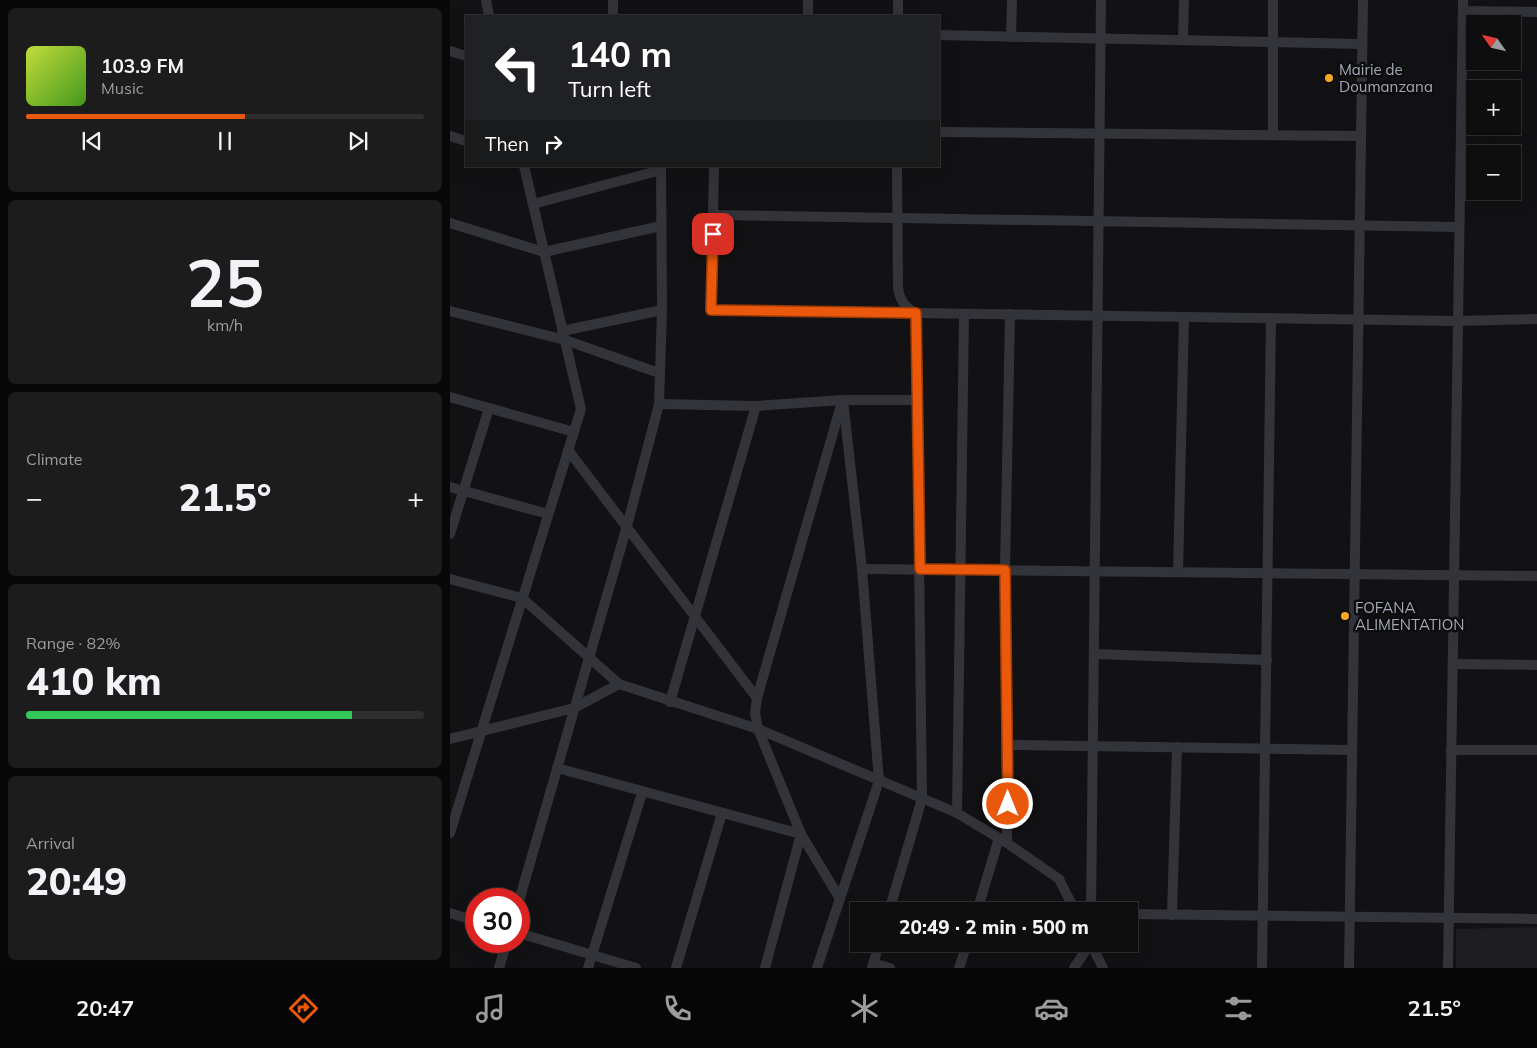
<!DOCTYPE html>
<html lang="en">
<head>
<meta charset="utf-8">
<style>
	:root { --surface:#0e0e0f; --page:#1c1c1d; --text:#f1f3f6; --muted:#9b9c9e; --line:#2e2e2f; --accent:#ea580c }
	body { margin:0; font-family:Mulish,sans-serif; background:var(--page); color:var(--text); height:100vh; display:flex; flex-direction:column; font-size:19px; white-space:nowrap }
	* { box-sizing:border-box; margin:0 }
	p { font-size:16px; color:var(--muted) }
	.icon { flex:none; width:28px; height:28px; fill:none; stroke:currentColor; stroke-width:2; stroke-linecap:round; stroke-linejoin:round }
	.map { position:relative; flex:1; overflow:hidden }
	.panel { display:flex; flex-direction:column; gap:8px; padding:8px; background:#080808; width:450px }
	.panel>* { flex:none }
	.hud { position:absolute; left:15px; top:15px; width:475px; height:152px; border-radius:0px; box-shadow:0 5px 20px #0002,0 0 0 1px var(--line); background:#202124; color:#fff; overflow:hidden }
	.needle { width:32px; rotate:304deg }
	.tools { position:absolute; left:1016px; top:15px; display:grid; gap:10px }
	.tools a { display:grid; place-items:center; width:55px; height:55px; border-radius:0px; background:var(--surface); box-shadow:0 5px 20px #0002,0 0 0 1px var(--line); font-size:25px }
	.speed { position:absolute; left:15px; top:888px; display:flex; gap:10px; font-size:25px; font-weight:700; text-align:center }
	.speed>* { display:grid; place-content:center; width:65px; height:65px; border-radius:50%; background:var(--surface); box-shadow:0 5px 20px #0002,0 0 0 1px var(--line); line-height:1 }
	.speed .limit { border:8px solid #d22; background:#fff; color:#111 }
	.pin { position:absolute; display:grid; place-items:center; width:42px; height:42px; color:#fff; margin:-21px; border-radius:10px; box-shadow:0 2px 8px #0006 }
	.me { position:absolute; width:55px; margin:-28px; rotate:0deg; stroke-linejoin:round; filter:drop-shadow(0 0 4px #0008) }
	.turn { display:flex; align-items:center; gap:18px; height:105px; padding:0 20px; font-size:22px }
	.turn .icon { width:65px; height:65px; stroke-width:2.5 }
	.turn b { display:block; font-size:35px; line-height:42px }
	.then { display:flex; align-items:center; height:48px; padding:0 20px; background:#0003; gap:10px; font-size:19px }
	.big { font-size:38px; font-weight:800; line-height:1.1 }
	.panel .widget { flex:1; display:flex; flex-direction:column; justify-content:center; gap:8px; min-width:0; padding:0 18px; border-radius:8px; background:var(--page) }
	.panel .dial { align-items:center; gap:0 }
	.dial b { font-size:65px; line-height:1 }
	.song { display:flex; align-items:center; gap:15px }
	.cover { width:60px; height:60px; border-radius:8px; background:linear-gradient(135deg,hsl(70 70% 55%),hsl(100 70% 35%)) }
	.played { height:5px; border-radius:2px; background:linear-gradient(90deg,var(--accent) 55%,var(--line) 55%) }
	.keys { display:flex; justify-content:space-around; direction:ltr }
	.heat { display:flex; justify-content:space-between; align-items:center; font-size:28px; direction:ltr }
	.charge { height:8px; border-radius:4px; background:linear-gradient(90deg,#34c759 82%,var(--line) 0) }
	.trip { position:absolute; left:400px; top:902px; width:288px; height:50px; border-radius:0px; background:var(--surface); box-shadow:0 5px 20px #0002,0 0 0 1px var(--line); font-weight:800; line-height:50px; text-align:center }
	.tabs { display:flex; height:80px; justify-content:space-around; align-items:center; background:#060606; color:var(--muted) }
	.tabs .icon { width:35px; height:35px }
	.tabs .on { color:var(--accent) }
	.tabs b { font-size:22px; color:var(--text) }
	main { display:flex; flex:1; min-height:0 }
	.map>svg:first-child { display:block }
</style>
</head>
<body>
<main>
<section class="panel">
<div class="widget">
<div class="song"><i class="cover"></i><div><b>103.9 FM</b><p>Music</p></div></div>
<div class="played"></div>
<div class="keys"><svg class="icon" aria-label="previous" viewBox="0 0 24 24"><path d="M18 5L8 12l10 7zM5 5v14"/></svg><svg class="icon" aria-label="pause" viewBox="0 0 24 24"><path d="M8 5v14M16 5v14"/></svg><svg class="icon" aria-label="next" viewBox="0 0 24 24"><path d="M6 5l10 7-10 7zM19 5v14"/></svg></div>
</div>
<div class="widget dial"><b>25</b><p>km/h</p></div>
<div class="widget"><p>Climate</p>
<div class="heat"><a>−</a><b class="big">21.5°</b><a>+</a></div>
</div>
<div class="widget"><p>Range · 82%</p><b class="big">410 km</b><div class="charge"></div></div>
<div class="widget"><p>Arrival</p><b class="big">20:49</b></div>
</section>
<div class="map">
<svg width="1087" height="968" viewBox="0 0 1087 968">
	<rect width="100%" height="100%" fill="#121214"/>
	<polygon fill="#1e1e21" points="1087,927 1087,968 1006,968 1006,929"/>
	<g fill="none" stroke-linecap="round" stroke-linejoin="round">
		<g stroke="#333439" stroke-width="10">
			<polyline points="36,0 39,16"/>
			<polyline points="163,0 163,16"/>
			<polyline points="1013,11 1087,12"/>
			<polyline points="358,16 358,0"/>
			<polyline points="448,16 448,0"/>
			<polyline points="489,35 912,44"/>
			<polyline points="561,37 562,0"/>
			<polyline points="733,40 734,0"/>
			<polyline points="0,51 16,56"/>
			<polyline points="489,132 911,136"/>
			<polyline points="823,135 823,0"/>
			<polyline points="0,136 16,141"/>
			<polyline points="264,166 261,310 1008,321 1087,319"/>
			<polyline points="83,204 211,170"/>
			<polyline points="263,215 1009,227"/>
			<polyline points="0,223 94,252 211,226"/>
			<polyline points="0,311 115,340 209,373"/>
			<polyline points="112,331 212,310"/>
			<polyline points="0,397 124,432"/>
			<polyline points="209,404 306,406 393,400 468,400"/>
			<polyline points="118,450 307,698"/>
			<polyline points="0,487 98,514"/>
			<polyline points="0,534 39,408"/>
			<polyline points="412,569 1087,576"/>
			<polyline points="728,572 734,317"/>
			<polyline points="0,579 72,598 169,684 308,729 507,813 557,843 609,879 625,911"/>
			<polyline points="644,654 817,660"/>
			<polyline points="1003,664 1087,665"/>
			<polyline points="220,702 306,406"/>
			<polyline points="0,739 124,708 169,684"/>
			<polyline points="558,745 902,750"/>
			<polyline points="1001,750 1087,750"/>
			<polyline points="107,768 351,834 315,968"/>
			<polyline points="507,813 514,314"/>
			<polyline points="0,833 131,409 74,166"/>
			<polyline points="557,843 555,570 560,314"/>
			<polyline points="390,899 351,834 308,729 305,713 307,698 391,405"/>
			<polyline points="69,901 177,526 209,404 212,310 211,166"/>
			<path d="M439,911L472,799L466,313C454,307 450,300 448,288L447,166"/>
			<polyline points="527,911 549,838"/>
			<polyline points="641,911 651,0"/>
			<polyline points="0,913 26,921"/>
			<polyline points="679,914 1087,919"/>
			<polyline points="722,915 727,747"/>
			<polyline points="69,933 186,968"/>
			<polyline points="641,944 653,968"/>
			<polyline points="423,963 440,968"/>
			<polyline points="49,968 57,941"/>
			<polyline points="138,968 192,793"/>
			<polyline points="226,968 272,813"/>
			<polyline points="367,968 429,781 412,569 393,400"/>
			<polyline points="422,968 429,944"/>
			<polyline points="509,968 517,944"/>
			<polyline points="624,968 640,944"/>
			<polyline points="812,968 821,318"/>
			<polyline points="899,968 913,0"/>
			<polyline points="998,968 1013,0"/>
		</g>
	</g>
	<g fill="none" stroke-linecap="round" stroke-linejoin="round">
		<g stroke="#983908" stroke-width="12">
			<polyline id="route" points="263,234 261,310 466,313 470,569 555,570 558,804"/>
		</g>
		<use href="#route" stroke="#ea580c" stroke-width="9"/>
	</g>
	<g fill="#faa824" stroke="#0d0d0f" stroke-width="2">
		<circle cx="879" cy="78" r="5"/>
		<circle cx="895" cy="616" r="5"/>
	</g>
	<g text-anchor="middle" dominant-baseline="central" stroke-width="5" stroke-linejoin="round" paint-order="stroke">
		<g font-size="15" fill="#a3a9b5" stroke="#0d0d0f" text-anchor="start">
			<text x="889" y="69">Mairie de<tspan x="889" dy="17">Doumanzana</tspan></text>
			<text x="905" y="607">FOFANA<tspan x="905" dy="17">ALIMENTATION</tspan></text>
		</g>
	</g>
</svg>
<div class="tools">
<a><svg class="needle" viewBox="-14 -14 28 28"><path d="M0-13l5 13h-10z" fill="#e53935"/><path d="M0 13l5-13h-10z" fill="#9b9c9e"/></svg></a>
<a>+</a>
<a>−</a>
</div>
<div class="speed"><div class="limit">30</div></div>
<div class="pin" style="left:263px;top:234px;background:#d93025"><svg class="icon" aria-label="arrive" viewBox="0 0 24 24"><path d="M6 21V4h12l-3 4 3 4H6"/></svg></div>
<svg class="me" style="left:558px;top:804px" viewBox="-20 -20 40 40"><circle r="17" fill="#ea580c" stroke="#fff" stroke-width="3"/><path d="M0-11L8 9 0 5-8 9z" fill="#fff"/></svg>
<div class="trip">20:49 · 2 min · 500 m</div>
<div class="hud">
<div class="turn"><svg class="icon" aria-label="left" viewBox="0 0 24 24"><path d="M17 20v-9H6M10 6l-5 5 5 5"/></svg><div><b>140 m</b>Turn left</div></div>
<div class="then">Then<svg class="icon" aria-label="right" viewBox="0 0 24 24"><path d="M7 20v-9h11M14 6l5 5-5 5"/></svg></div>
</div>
</div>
</main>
<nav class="tabs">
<b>20:47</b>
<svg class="icon on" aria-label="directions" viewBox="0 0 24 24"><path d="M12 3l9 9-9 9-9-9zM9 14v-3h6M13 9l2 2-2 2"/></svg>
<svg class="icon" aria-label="music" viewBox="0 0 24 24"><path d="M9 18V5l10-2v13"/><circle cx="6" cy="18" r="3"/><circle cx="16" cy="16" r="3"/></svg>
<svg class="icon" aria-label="phone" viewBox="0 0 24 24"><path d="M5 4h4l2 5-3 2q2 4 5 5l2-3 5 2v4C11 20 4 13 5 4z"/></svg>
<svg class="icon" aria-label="climate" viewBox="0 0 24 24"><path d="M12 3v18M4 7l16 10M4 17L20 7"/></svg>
<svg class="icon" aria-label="car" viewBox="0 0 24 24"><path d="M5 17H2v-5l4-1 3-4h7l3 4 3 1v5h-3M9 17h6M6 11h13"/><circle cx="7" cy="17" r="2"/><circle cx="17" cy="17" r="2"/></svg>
<svg class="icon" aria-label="filters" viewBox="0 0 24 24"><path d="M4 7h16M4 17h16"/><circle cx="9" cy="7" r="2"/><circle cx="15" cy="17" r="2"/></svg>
<b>21.5°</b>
</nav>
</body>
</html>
